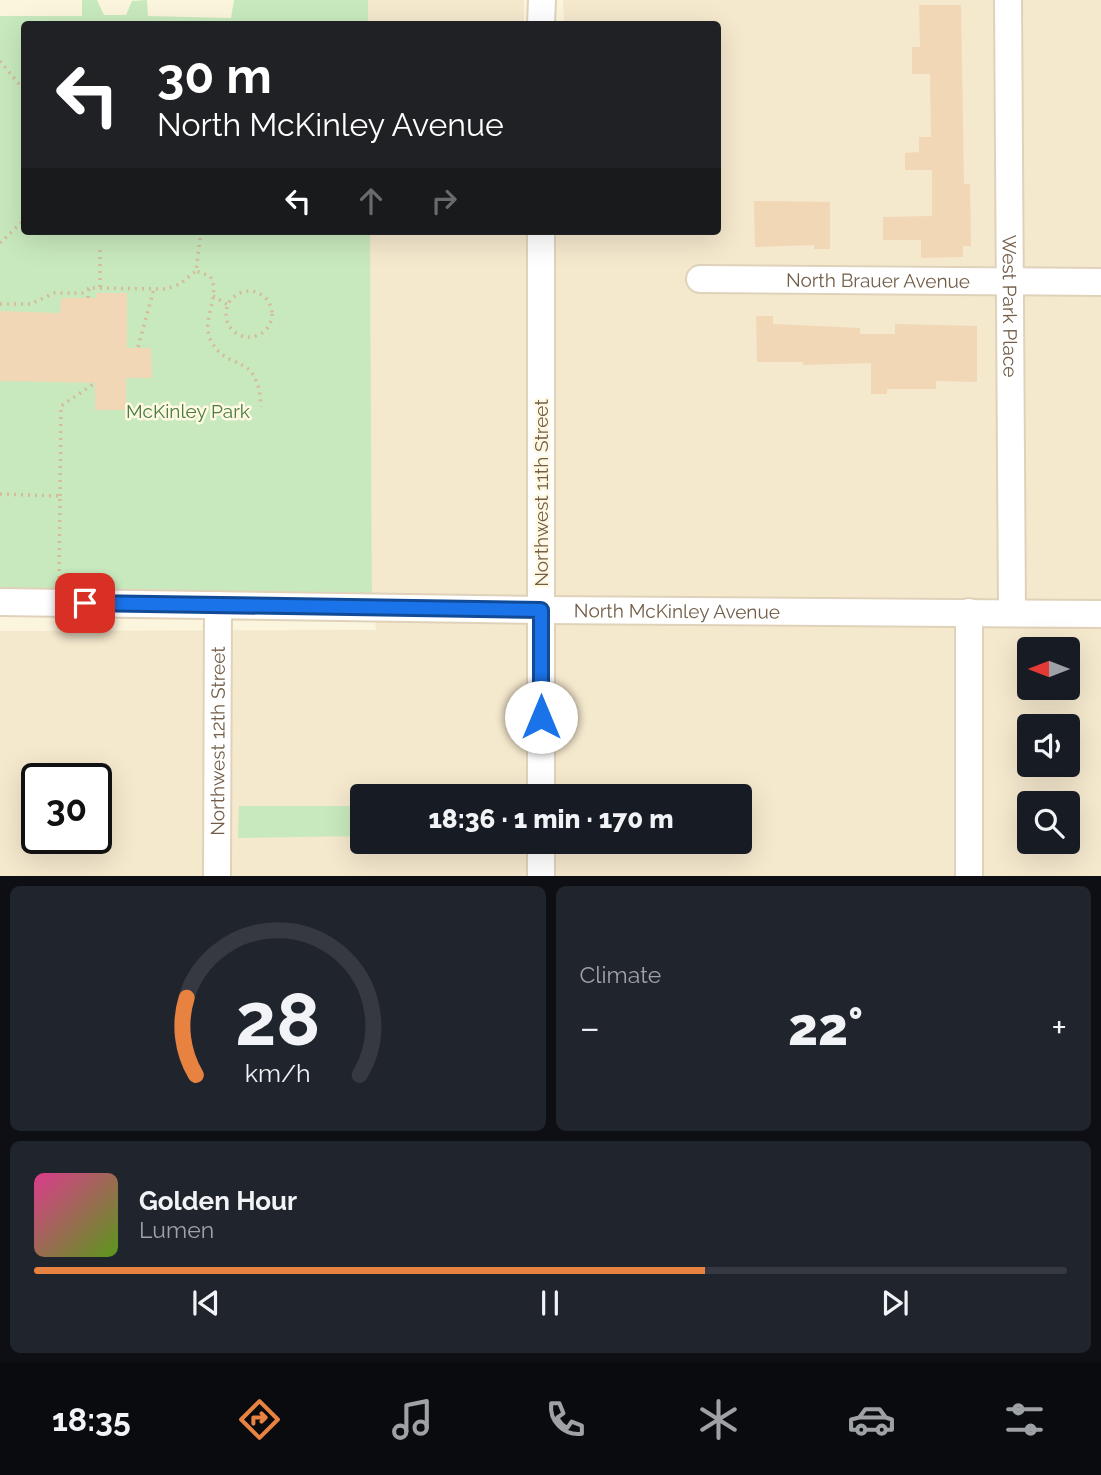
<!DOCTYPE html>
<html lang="en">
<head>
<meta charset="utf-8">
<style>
	:root { --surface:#171b24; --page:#20242c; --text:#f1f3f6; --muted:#9ea1a6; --line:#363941; --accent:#e88241 }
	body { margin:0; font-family:Raleway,sans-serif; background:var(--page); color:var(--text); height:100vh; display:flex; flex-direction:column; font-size:26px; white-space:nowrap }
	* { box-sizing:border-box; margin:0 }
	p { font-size:23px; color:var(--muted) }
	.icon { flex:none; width:38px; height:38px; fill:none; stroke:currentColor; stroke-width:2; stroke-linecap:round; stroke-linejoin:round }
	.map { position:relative; height:876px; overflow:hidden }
	.drawer { display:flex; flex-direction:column; gap:10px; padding:10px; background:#0d0f14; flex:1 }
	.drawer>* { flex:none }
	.top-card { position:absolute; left:21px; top:21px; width:700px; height:214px; border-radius:7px; box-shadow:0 7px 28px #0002; background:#202124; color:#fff; overflow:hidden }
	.needle { width:46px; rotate:270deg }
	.tools { position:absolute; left:1017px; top:637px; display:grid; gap:14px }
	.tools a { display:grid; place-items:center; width:63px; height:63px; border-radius:7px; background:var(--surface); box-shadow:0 7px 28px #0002; font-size:35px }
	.speed { position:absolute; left:21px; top:763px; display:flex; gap:14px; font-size:35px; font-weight:700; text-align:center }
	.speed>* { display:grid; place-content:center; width:91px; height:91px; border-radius:50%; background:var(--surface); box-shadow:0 7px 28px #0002; line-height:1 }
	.speed .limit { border:4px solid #111; border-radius:10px; background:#fff; color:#111 }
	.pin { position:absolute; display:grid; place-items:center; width:60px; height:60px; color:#fff; margin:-30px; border-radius:14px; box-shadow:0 4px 10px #0006 }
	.me { position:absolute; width:77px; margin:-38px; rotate:0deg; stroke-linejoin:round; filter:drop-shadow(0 0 5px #0008) }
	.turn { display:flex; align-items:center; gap:24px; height:147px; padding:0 21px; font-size:32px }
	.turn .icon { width:91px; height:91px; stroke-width:2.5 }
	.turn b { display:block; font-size:49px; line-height:60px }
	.lanes { display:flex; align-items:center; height:66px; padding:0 21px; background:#0003; justify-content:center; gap:35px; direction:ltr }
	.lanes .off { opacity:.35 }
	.big { font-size:52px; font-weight:800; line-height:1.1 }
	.drawer .tile { flex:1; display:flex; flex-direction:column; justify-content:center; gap:10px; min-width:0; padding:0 24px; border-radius:10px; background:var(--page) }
	.drawer .dial { align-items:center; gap:0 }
	.dial svg { height:182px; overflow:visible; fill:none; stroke:var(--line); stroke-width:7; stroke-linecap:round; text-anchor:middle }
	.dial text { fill:var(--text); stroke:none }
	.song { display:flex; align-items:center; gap:21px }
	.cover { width:84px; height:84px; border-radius:10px; background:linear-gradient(135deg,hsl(330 70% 55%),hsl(90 70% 35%)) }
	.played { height:7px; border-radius:4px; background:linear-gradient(90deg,var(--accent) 65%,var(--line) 65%) }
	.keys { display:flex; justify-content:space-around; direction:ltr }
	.heat { display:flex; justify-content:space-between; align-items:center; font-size:38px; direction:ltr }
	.drawer .tiles { flex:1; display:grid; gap:10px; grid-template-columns:1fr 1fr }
	.tile:last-child { grid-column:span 2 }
	.trip { position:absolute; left:350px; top:784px; width:402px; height:70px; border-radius:7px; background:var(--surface); box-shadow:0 7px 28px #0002; font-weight:800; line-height:70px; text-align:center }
	.tabs { display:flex; height:112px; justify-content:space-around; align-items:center; background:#090b0e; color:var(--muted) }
	.tabs .icon { width:49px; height:49px }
	.tabs .selected { color:var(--accent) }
	.tabs b { font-size:32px; color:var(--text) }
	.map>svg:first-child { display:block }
</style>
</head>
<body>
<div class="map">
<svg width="1101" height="877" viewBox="0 0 1101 877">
	<rect width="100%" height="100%" fill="#fcf5de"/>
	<path fill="#f4e8cd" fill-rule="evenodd" d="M368,0H524V23H564L563,0H1101V876H0V631L376,630L372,595L370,231H718V24H368ZM1029,649H1068V688H1029ZM1029,726H1068V765H1029ZM37,779H96V838H37ZM362,796H740V842H362ZM1029,803H1068V842H1029Z"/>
	<g fill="#c8e9bd">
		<polygon points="82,0 97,0 104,15 126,15 132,1 147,0 148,16 231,18 234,0 368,0 368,24 24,24 24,231 370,231 372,595 0,591 0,16 82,16"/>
		<polygon points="239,806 362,806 362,836 238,838"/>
	</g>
	<g fill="#f1d7b6">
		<polygon points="919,5 961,5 964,184 970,184 971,246 963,246 963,257 921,258 921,240 883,240 883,217 932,216 932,170 905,170 905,153 919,152 919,137 931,137 930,74 912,74 912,47 920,47"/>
		<polygon points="754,201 830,202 830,249 814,249 814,245 755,247"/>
		<polygon points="96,293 127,293 127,348 151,348 152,378 126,378 126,410 95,410 95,383 0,381 0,311 60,313 61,298 96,298"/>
		<polygon points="756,316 773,316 773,324 860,328 860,334 895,334 895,324 977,326 977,382 936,381 936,389 887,389 887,394 871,394 871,363 803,365 803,362 757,362"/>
	</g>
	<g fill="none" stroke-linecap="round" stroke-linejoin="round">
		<g stroke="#e0d2ba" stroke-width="30">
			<g id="minor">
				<path id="s1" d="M1008,0L1012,613"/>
				<polyline points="541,24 542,0"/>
				<polyline points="541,231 541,796"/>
				<path id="s2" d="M700,279L1101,282"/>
				<path id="s3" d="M0,602L541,610L1101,614"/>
				<polyline points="969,612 969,877"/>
				<polyline points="541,842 541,877"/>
				<path id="s4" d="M217,877L218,605"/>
			</g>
		</g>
		<g stroke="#d5bb9a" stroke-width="3.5" stroke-dasharray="2 5" stroke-linecap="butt">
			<polyline points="0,61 24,90"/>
			<path d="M201,231L196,271L210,276C222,296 200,319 211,341C229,374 258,349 261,407"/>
			<polyline points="0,243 24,220"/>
			<polyline points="100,250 100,288"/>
			<circle cx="249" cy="314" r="23"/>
			<polyline points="213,296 228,305"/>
			<polyline points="88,298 89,288 166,289 180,284 196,271"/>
			<polyline points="0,304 31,304 54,293 82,293 89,288"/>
			<polyline points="138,347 154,289"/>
			<polyline points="0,494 60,496 59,580"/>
			<polyline points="60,496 61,406 95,383"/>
		</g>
		<use href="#minor" stroke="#fff" stroke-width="26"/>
	</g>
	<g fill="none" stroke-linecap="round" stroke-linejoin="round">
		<g stroke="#114b97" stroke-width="18">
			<polyline id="route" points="85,603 541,610 541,717"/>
		</g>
		<use href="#route" stroke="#1a73e8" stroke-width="12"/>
	</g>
	<g text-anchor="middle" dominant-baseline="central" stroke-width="5" stroke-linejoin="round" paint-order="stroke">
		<g font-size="19" fill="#725d47" stroke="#fff9e4">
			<text stroke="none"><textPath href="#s2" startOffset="178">North Brauer Avenue</textPath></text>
			<text stroke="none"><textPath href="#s1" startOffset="306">West Park Place</textPath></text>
			<text transform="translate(541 493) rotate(-90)">Northwest 11th Street</text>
			<text stroke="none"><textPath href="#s3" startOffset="677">North McKinley Avenue</textPath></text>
			<text stroke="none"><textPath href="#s4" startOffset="136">Northwest 12th Street</textPath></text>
		</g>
		<g font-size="19" fill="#497d41" stroke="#fff9e4">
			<text x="188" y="411">McKinley Park</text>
		</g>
	</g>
</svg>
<div class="tools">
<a><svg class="needle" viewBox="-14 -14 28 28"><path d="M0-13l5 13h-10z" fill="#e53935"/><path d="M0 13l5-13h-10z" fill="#9ea1a6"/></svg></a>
<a><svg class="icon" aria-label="sound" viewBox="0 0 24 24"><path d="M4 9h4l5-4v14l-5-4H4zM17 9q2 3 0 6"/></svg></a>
<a><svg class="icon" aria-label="search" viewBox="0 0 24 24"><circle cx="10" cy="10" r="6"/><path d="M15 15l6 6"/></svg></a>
</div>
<div class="speed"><div class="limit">30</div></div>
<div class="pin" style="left:85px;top:603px;background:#d93025"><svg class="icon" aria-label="arrive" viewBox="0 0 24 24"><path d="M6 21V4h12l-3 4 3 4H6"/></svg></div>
<svg class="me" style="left:541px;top:717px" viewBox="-20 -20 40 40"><circle r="19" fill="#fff"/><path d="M0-13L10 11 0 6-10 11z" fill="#1a73e8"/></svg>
<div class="trip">18:36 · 1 min · 170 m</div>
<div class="top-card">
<div class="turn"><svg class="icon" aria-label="left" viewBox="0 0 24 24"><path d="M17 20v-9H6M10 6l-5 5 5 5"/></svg><div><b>30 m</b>North McKinley Avenue</div></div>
<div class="lanes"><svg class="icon" aria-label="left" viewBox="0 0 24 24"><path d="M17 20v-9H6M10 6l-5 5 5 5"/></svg><svg class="icon off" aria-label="ahead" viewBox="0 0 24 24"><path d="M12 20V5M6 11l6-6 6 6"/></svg><svg class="icon off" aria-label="right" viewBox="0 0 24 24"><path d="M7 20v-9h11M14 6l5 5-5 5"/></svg></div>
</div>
</div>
<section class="drawer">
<div class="tiles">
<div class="tile dial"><svg viewBox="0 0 100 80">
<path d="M14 69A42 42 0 1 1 86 69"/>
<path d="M14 69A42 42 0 0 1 10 35" stroke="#e88241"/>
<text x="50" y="56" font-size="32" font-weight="700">28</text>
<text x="50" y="72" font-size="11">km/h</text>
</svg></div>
<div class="tile"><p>Climate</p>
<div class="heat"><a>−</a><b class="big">22°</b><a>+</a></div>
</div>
<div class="tile">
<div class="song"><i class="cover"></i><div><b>Golden Hour</b><p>Lumen</p></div></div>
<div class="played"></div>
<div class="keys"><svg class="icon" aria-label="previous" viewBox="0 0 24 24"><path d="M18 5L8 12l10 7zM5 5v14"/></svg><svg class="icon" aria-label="pause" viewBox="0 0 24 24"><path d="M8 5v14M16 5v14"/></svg><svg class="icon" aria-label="next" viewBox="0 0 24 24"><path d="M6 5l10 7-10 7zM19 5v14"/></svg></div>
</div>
</div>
</section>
<nav class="tabs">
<b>18:35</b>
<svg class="icon selected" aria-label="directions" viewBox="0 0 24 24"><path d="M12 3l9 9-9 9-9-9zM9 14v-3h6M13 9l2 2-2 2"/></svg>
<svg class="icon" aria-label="music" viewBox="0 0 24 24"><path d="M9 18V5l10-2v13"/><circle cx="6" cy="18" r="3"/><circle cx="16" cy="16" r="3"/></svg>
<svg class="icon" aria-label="phone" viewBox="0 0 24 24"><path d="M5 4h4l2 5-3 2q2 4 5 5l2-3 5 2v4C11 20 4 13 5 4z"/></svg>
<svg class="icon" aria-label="climate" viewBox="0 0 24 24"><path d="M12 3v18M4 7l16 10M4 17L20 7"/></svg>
<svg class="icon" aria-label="car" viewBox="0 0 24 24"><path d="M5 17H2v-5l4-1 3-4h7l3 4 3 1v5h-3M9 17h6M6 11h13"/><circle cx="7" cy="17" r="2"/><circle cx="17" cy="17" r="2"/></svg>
<svg class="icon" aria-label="filters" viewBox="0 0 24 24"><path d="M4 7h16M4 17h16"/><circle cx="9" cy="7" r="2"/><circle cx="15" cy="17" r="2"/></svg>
</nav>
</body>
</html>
